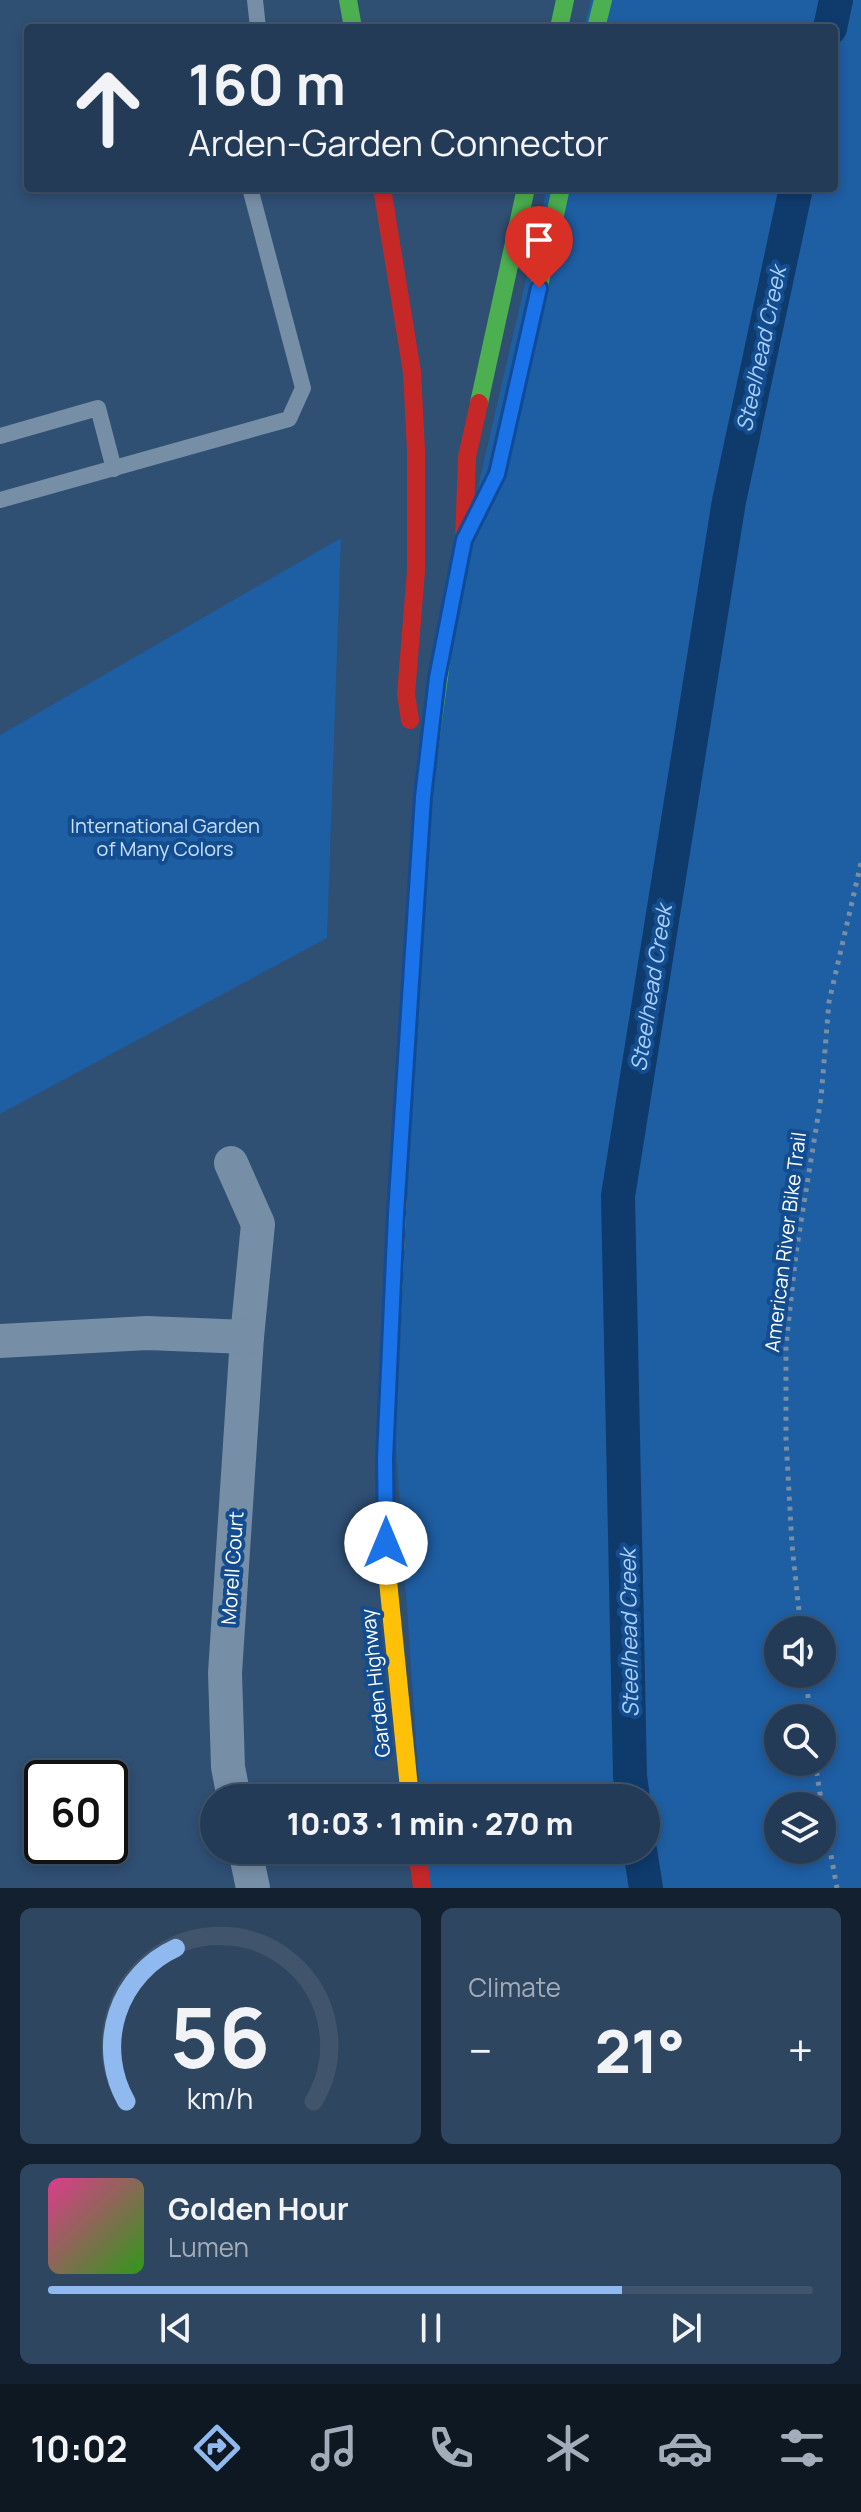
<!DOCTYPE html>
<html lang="en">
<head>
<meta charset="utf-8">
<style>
	:root { --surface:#233b56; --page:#2f4660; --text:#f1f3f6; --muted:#a3adb9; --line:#40556c; --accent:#90b9f0 }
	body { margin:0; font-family:Manrope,sans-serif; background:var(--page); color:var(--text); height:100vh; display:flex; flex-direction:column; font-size:30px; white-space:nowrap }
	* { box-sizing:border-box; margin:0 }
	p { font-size:26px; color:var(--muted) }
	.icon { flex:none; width:44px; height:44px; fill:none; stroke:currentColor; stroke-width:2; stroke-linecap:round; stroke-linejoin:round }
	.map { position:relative; height:1888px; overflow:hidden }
	.drawer { display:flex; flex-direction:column; gap:20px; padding:20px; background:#13202f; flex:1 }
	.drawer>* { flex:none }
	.banner { position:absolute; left:24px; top:24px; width:814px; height:168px; border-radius:8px; box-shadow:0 4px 12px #0003,0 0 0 2px var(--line); background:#233b56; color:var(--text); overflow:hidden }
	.fabs { position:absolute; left:764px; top:1616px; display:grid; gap:16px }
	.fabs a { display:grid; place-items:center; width:72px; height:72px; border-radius:50%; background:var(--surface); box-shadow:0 4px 12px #0003,0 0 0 2px var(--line); font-size:40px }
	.speed { position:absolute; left:24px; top:1760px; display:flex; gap:16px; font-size:40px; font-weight:700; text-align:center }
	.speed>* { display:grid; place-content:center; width:104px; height:104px; border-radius:50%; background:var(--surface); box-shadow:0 4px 12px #0003,0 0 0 2px var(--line); line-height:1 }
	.speed .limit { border:4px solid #111; border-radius:12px; background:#fff; color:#111 }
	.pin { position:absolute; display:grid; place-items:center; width:68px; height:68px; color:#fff; margin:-82px -34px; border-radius:50% 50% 50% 0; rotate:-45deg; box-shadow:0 0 8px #0007 }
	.pin .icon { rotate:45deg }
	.me { position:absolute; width:88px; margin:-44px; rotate:0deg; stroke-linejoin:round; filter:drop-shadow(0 0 6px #0008) }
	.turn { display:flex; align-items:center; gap:28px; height:168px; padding:0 32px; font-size:36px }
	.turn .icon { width:104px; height:104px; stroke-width:2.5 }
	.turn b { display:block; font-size:56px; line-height:68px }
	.big { font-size:60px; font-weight:800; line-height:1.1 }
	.drawer .card { flex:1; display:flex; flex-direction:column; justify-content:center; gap:12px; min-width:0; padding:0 28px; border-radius:12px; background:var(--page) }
	.drawer .dial { align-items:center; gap:0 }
	.dial svg { height:208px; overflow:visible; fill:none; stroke:var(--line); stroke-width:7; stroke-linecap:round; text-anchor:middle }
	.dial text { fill:var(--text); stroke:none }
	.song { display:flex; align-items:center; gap:24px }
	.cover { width:96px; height:96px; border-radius:12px; background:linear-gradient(135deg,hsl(330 70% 55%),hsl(110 70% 35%)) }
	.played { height:8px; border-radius:4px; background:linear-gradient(90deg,var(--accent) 75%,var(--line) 75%) }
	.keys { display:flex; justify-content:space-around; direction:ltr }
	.heat { display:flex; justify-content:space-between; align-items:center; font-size:44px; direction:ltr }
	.drawer .tiles { flex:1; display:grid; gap:20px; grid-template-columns:1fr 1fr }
	.card:last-child { grid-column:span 2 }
	.trip { position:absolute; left:200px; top:1784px; width:460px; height:80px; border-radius:40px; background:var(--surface); box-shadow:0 4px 12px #0003,0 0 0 2px var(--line); font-weight:800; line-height:80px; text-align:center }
	.dock { display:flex; height:128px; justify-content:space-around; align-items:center; background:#0e1822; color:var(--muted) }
	.dock .icon { width:56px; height:56px }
	.dock .on { color:var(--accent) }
	.dock b { font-size:36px; color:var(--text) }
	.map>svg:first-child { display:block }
</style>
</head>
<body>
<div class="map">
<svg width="861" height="1888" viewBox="0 0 861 1888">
	<rect width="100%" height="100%" fill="#2f4f73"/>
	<g fill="#1e5ea2" fill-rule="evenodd">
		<path d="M591,0H861V1888H426L423,1850H646V1798H420L390,1362L444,634L547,188H834V28H584ZM778,1630H822V1674H778ZM778,1718H822V1762H778ZM778,1806H822V1850H778Z"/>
		<polygon points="341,538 327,938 0,1114 0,735"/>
	</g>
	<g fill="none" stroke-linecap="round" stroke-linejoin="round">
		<g stroke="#0f3a6c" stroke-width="34">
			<polyline points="830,28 836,0"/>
			<polyline points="633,1798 630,1776 618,1196 729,501 796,188"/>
			<polyline points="640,1850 646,1888"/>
		</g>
		<g stroke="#768ea6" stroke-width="5" stroke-dasharray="4 6" stroke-linecap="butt">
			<polyline points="801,1630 792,1545 786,1439 786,1345 796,1253 821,1098 829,1002 861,863"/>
			<polyline points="806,1674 810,1718"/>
			<polyline points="815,1762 822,1806"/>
			<polyline points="822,1806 837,1888"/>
		</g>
		<g stroke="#768ea6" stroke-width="16">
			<polyline points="255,0 258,28"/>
			<polyline points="0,436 98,408 114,469"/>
			<polyline points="0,500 289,419 303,388 250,188"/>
		</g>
		<g stroke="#768ea6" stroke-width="34">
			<polyline points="231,1163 258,1224 247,1337 225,1673 228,1767 234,1798"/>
			<polyline points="0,1341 147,1333 247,1337"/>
			<polyline points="245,1850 253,1888"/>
		</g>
		<g stroke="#4caf50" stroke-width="18">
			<polyline points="348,0 353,28"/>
			<polyline points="559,28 565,0"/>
			<polyline points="596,28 603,0"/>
			<polyline points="479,403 526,188"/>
			<polyline points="470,527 497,474 561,188"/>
			<polyline points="398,1191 423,797 444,640"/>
		</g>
		<polyline stroke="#ffc107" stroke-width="18" points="398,1191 385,1459 387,1571 410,1798"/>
		<g stroke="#c62828" stroke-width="18">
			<polyline points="382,188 412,372 416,451 416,571 406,694 410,720"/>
			<polyline points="444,640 464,540 467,457 479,403"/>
			<polyline points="417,1850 422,1888"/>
		</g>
	</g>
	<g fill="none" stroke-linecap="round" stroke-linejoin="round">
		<g stroke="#114b97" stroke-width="20">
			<polyline id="route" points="386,1543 385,1459 396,1214 423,797 437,678 464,540 497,474 539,288"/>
		</g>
		<use href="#route" stroke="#1a73e8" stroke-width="14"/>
	</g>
	<g text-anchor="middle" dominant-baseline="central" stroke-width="8" stroke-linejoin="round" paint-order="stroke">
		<g font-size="20" fill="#c5e0fc" stroke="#134d8f">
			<text x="165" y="825">International Garden<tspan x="165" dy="23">of Many Colors</tspan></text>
		</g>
		<g font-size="20" fill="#fff" stroke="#134d8f">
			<text transform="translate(785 1242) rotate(-83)">American River Bike Trail</text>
			<text transform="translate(232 1568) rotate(-86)">Morell Court</text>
			<text transform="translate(375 1683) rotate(-96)">Garden Highway</text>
		</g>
		<g font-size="22" font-style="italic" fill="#aad0f8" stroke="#134d8f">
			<text transform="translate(761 349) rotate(-78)">Steelhead Creek</text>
			<text transform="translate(651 988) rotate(-81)">Steelhead Creek</text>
			<text transform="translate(629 1633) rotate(-91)">Steelhead Creek</text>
		</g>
	</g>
</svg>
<div class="fabs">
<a><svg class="icon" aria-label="sound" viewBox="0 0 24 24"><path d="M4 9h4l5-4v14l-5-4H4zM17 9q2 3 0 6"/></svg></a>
<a><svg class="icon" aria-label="search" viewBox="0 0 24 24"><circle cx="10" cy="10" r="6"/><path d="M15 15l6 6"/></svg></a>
<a><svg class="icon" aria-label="layers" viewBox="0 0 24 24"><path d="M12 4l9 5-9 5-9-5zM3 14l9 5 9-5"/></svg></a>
</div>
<div class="speed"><div class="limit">60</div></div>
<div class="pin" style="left:539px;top:288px;background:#d93025"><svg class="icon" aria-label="arrive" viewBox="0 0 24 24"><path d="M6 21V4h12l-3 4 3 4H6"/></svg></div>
<svg class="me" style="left:386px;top:1543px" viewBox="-20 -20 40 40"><circle r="19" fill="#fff"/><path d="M0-13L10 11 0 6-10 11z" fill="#1a73e8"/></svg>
<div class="trip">10:03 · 1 min · 270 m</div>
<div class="banner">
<div class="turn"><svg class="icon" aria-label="ahead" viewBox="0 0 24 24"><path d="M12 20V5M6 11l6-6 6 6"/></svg><div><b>160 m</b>Arden-Garden Connector</div></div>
</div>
</div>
<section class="drawer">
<div class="tiles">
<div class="card dial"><svg viewBox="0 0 100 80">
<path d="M14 69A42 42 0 1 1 86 69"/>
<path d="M14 69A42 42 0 0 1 33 10" stroke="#90b9f0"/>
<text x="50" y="56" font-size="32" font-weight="700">56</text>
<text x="50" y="72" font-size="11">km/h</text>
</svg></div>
<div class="card"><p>Climate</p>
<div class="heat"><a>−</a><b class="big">21°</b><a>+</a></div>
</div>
<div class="card">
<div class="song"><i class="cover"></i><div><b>Golden Hour</b><p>Lumen</p></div></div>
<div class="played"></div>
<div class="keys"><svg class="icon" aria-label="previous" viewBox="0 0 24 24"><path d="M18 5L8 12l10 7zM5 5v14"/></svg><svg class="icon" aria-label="pause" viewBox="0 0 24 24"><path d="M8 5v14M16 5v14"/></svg><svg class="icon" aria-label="next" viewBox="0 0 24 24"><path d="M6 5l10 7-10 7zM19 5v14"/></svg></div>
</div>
</div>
</section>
<nav class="dock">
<b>10:02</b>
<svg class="icon on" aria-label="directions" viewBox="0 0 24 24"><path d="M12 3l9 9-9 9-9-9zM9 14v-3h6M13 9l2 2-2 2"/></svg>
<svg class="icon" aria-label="music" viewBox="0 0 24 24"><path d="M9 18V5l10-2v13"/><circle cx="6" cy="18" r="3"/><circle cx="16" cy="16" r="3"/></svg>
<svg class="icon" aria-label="phone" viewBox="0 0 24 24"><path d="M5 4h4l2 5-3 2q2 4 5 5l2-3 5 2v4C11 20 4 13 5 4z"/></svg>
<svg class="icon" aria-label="climate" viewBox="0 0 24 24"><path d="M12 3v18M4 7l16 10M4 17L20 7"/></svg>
<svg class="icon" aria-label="car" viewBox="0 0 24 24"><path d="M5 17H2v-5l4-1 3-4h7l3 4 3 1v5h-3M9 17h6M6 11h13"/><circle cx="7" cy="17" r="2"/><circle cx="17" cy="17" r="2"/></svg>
<svg class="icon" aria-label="filters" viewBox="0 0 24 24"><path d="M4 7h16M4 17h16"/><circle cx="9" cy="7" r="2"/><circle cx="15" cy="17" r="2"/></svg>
</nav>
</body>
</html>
